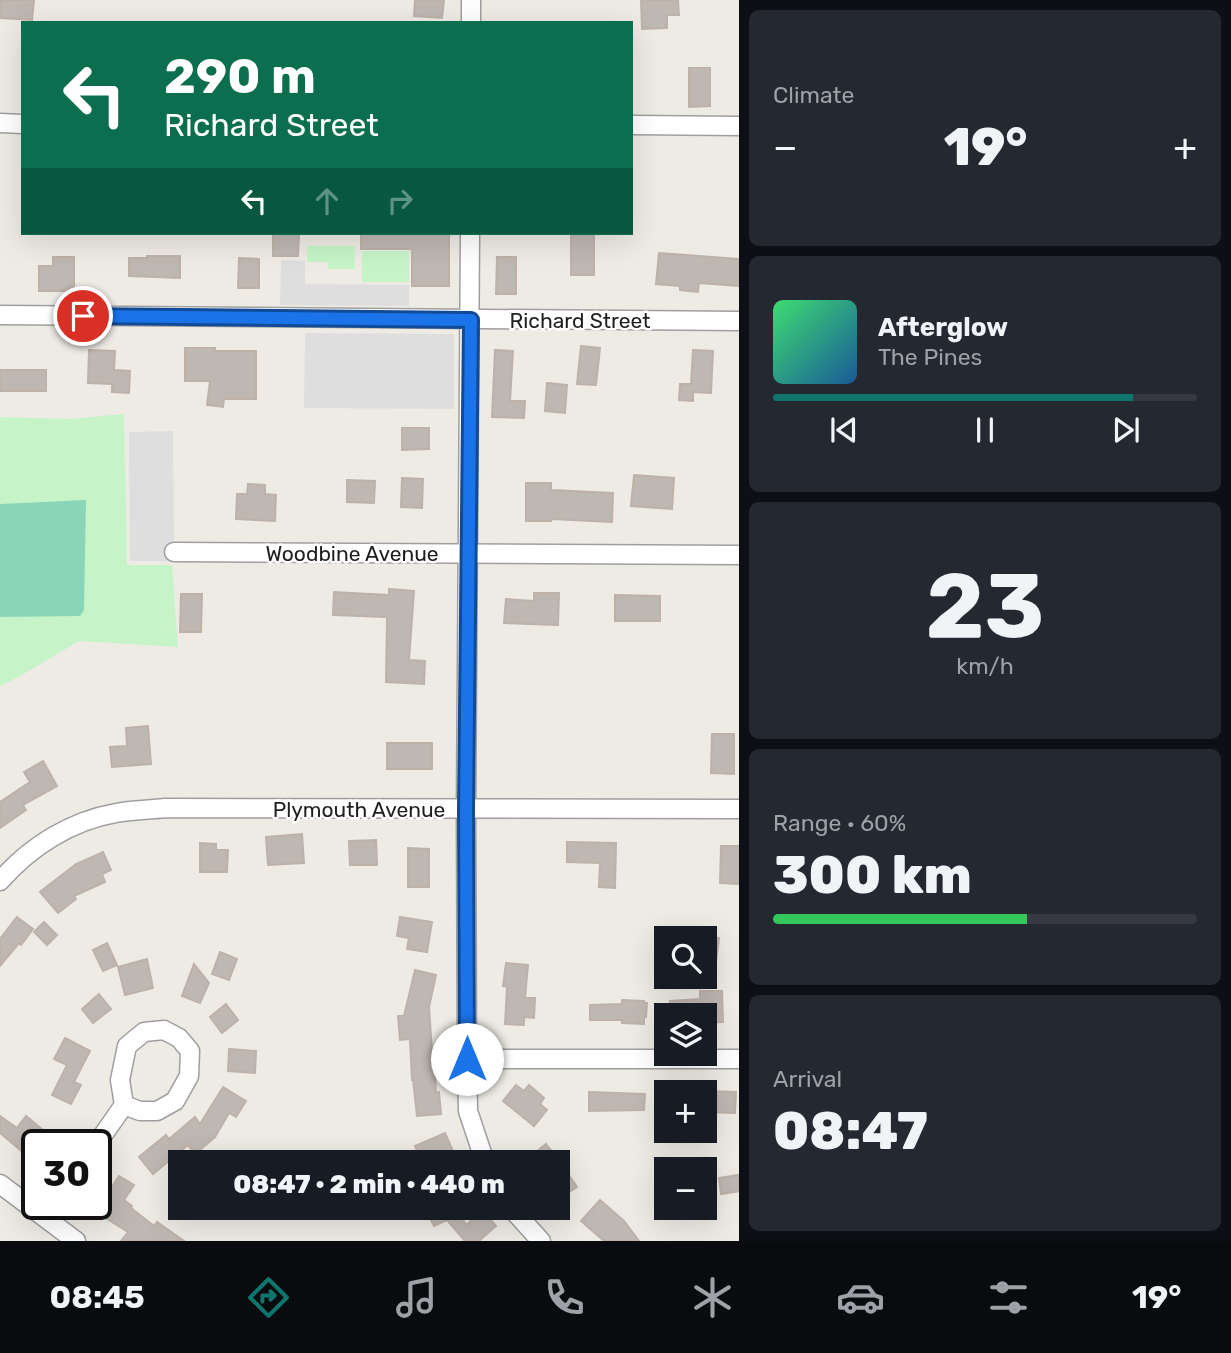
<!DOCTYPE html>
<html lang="en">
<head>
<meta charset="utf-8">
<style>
	:root { --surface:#171b24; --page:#242831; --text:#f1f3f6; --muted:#9ea1a6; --line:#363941; --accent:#0f766e }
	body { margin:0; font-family:Rubik,sans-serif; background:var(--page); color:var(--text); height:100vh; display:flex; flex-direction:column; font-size:26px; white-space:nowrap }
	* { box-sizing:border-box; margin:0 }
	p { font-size:23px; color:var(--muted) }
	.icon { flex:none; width:38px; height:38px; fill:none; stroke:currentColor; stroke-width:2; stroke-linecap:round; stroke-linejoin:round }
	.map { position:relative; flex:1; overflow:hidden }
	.sheet { display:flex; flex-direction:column; gap:10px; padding:10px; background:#0d0f14; width:492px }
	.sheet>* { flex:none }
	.hud { position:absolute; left:21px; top:21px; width:612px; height:214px; border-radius:0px; box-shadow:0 7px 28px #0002; background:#0b6e4f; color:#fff; overflow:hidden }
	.fabs { position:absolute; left:654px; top:926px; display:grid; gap:14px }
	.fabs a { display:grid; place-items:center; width:63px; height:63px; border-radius:0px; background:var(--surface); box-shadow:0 7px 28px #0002; font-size:35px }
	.speed { position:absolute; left:21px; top:1129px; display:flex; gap:14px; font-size:35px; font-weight:700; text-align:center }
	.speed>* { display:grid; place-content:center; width:91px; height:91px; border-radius:50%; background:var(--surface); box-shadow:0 7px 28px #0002; line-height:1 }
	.speed .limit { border:4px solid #111; border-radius:10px; background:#fff; color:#111 }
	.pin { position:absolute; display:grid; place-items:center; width:60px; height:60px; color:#fff; margin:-30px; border:4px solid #fff; border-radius:50%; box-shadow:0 2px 7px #0007 }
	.me { position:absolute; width:77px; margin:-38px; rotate:0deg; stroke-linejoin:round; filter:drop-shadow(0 0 5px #0008) }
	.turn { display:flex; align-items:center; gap:24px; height:147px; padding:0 28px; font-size:32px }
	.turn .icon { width:91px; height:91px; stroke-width:2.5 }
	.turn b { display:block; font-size:49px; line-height:60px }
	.lanes { display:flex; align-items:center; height:66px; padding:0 28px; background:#0003; justify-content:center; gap:35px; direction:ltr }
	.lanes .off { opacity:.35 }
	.big { font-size:52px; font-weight:800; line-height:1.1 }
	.sheet .card { flex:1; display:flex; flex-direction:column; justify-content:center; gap:10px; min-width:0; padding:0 24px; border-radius:10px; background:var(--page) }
	.sheet .dial { align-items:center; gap:0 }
	.dial b { font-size:91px; line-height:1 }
	.song { display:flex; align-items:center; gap:21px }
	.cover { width:84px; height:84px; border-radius:10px; background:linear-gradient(135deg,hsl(140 70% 55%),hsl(210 70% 35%)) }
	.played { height:7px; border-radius:4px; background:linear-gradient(90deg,var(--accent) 85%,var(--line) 85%) }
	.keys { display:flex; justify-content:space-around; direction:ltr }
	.heat { display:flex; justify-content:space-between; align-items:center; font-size:38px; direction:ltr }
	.charge { height:10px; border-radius:5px; background:linear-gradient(90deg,#34c759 60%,var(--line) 0) }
	.trip { position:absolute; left:168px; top:1150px; width:402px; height:70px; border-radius:0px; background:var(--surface); box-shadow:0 7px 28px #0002; font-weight:800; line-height:70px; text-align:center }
	.dock { display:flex; height:112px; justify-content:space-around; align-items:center; background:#090b0e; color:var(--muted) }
	.dock .icon { width:49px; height:49px }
	.dock .active { color:var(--accent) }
	.dock b { font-size:32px; color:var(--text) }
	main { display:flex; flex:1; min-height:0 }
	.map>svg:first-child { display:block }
</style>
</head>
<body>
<main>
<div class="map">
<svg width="740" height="1241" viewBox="0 0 740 1241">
	<rect width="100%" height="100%" fill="#eeebe5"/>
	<g fill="#c6f4c8">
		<polygon points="307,246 355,246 355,269 328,269 328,262 307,262"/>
		<rect x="362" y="251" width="47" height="31"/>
		<polygon points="124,414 127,565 172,565 178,647 79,641 22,675 0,686 0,417 71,419"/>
	</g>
	<polygon fill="#8ad5b7" points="86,500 84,610 80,616 0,617 0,504"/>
	<g fill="#dedede">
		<polygon points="281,260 305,261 305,284 409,285 409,306 280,305"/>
		<polygon points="305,333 454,334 454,409 304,408"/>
		<polygon points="173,431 174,561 130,561 129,432"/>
	</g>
	<g fill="#beb7b2" stroke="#beb2a8" stroke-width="2">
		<polygon points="0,0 34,0 32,20 0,18"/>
		<polygon points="415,0 444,0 442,18 414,16"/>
		<polygon points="641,0 678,0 679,15 667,15 667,28 642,29"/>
		<polygon points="689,68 710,68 710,106 689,107"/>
		<polygon points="273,233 299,233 298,256 273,256"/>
		<polygon points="361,233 449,233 449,286 412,286 412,249 361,249"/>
		<rect x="571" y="234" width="23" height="41"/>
		<polygon points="659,253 740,259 740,286 699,283 698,292 680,290 680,286 656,284"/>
		<polygon points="147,256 180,256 180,278 129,276 129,258 147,258"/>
		<polygon points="53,257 74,257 74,291 39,291 39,266 53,266"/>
		<polygon points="497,257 516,257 516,294 496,294"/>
		<polygon points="239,258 259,259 259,288 238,288"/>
		<polygon points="581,346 600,348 596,385 577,384"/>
		<polygon points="185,348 215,348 215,351 256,351 256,399 224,399 223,407 207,405 210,381 185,381"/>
		<polygon points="89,350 115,351 114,370 130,371 129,393 112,392 112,384 88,383"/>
		<polygon points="495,350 513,351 510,401 525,401 524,418 492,417"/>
		<polygon points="693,350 713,351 711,393 693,392 693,401 679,400 680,384 691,384"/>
		<rect x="0" y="370" width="46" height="21"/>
		<polygon points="547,383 567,385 565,413 545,411"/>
		<polygon points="402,428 429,428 429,449 402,450"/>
		<polygon points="634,475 674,478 672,509 631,506"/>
		<polygon points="402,478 423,479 422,508 401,507"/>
		<polygon points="347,480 375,481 374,503 347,502"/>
		<polygon points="526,483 551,483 551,490 613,493 612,522 551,519 551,521 526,521"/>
		<polygon points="248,484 265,485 265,494 276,495 275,521 236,519 237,494 247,494"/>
		<polygon points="389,589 414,591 409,660 425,661 424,684 386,682 387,617 333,615 334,592 389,595"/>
		<polygon points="534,593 559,593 558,625 504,623 506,599 534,601"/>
		<polygon points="181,594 202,594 201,632 180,632"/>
		<polygon points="615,595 660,596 660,621 615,621"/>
		<polygon points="148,726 151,764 112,767 110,747 127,746 126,728"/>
		<polygon points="712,734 734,734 734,774 711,773"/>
		<rect x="387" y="743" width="45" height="26"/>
		<polygon points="43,761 57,786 23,805 26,810 0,828 0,802 30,782 24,772"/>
		<polygon points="302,834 304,863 268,865 266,837"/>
		<polygon points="376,840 377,865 350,865 349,841"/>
		<polygon points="567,842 616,843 615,888 599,887 600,863 567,862"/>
		<polygon points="200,843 216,844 216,850 228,850 227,872 200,872"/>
		<polygon points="721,846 740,846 740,884 720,883"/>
		<polygon points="408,848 429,849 429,887 408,887"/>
		<polygon points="103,852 111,870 102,874 105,882 74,896 76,899 58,913 40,892 76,864"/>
		<polygon points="17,917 33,929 21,945 19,943 0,966 0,939"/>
		<polygon points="400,917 432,922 427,952 407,949 409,938 397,936"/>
		<polygon points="44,922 57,935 47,945 34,932"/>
		<polygon points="705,936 719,938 714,977 705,977"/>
		<polygon points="107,943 117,965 103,971 93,950"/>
		<polygon points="220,952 237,959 229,980 212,974"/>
		<polygon points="147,959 153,988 125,995 118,967"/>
		<polygon points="506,963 528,965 525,998 535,998 534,1018 524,1017 524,1025 505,1024 507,987 503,986"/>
		<polygon points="194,964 209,983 200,1003 182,996"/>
		<polygon points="415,970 436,975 429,1007 432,1051 434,1051 436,1093 439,1092 441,1114 417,1116 413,1080 412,1080 410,1039 400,1040 398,1016 404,1016"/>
		<polygon points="700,991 722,991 723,1022 705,1023 705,1015 700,1015 700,1013 670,1015 670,1001 700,999"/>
		<polygon points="99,994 111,1009 93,1023 82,1009"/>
		<polygon points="622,1000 644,1001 644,1003 647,1003 646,1017 644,1017 644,1024 622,1023 622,1020 590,1020 590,1005 622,1004"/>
		<polygon points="226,1004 238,1020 222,1033 210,1017"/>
		<polygon points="65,1038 90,1051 74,1082 81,1085 71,1104 52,1095 67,1065 54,1059"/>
		<polygon points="229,1049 256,1051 255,1073 228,1071"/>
		<polygon points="516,1085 524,1091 529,1085 544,1098 540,1104 547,1110 534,1126 503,1101"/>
		<polygon points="223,1087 246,1101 236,1117 229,1113 215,1137 195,1154 188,1145 153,1174 139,1157 166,1135 169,1139 195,1117 200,1124"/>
		<polygon points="705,1091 736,1092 735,1113 705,1112"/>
		<polygon points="589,1092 645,1094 644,1110 589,1111"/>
		<polygon points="0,1116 17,1128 26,1116 44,1131 25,1154 0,1133"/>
		<polygon points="445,1133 455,1156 441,1162 422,1162 415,1146"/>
		<polygon points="546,1144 558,1159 577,1187 558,1199 558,1162 524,1162"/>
		<polygon points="738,1175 740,1191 721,1194 719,1178"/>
		<polygon points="119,1176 134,1185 124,1200 132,1206 131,1208 154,1226 157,1222 184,1241 121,1241 128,1232 96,1212"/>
		<polygon points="600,1200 624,1221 639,1241 604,1241 581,1221"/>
		<polygon points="425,1208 473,1208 460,1214 466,1225 483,1211 496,1226 479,1241 465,1241 447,1220 434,1226"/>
	</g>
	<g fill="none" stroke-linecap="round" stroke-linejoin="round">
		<g stroke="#9f9f9f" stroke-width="21">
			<g id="street">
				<polyline points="471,23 471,0"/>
				<polyline points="0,123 23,124"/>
				<polyline points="632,125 740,126"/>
				<polyline points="470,233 466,810 467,1059 468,1111 485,1162"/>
				<polyline points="0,315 740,321"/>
				<polyline points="174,552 740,555"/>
				<path d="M0,881C30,847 70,821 116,813C132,810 149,810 165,808L740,809"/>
				<polyline points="467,1059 740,1059"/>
				<polyline points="96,1145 124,1105 120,1080 127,1046 144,1032 164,1030 179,1038 190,1051 189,1076 175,1101 157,1111 140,1111 124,1105"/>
				<polyline points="0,1184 76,1241"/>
				<polyline points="511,1208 541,1241"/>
			</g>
		</g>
		<use href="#street" stroke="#fff" stroke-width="18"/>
	</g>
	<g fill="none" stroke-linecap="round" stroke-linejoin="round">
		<g stroke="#114b97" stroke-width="18">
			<polyline id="route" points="83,316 471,320 466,810 467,1059"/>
		</g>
		<use href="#route" stroke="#1a73e8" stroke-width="12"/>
	</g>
	<g text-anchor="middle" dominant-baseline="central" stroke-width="5" stroke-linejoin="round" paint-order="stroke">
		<g font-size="21" fill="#1e1e1e" stroke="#fff">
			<text x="580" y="320">Richard Street</text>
			<text x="352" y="553">Woodbine Avenue</text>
			<text x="359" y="809">Plymouth Avenue</text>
		</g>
	</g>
</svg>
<div class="fabs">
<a><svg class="icon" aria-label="search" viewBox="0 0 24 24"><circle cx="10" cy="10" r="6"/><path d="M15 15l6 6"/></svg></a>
<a><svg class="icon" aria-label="layers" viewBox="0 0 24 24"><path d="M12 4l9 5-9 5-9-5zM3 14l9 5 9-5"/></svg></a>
<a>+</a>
<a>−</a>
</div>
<div class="speed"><div class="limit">30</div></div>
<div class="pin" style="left:83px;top:316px;background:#d93025"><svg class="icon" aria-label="arrive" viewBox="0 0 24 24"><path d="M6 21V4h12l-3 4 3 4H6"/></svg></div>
<svg class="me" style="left:467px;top:1059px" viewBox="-20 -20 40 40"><circle r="19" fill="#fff"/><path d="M0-13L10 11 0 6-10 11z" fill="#1a73e8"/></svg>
<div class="trip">08:47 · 2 min · 440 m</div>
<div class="hud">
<div class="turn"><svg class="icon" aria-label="left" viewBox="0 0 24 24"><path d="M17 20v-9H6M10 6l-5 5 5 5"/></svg><div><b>290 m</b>Richard Street</div></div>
<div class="lanes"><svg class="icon" aria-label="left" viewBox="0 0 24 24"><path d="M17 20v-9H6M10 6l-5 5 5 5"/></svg><svg class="icon off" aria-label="ahead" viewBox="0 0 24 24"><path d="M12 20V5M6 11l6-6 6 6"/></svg><svg class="icon off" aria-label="right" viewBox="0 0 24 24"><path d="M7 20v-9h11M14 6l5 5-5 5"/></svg></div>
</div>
</div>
<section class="sheet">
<div class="card"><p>Climate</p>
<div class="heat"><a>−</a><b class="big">19°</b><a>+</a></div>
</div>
<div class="card">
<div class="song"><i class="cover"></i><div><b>Afterglow</b><p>The Pines</p></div></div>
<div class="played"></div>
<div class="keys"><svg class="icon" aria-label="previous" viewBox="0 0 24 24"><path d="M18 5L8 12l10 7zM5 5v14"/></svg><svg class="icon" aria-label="pause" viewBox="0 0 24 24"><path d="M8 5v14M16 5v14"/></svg><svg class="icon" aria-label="next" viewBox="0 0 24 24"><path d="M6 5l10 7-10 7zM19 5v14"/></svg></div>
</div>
<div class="card dial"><b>23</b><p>km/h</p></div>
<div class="card"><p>Range · 60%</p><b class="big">300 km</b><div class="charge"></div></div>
<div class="card"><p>Arrival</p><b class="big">08:47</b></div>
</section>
</main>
<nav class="dock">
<b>08:45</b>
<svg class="icon active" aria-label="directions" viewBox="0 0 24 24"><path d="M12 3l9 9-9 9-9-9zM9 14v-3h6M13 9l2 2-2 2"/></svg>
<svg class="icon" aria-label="music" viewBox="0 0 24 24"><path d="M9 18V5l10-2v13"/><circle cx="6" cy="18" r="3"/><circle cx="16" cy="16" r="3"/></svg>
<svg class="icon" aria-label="phone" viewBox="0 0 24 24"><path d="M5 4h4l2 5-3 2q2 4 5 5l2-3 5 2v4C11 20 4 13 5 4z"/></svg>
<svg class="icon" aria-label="climate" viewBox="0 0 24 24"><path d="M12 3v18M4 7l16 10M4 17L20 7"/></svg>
<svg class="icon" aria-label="car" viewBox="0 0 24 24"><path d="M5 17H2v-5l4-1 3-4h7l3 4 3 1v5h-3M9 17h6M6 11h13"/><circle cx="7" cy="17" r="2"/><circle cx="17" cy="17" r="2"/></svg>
<svg class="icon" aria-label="filters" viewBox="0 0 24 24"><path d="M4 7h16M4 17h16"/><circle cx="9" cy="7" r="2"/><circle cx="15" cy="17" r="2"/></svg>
<b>19°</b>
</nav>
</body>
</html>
